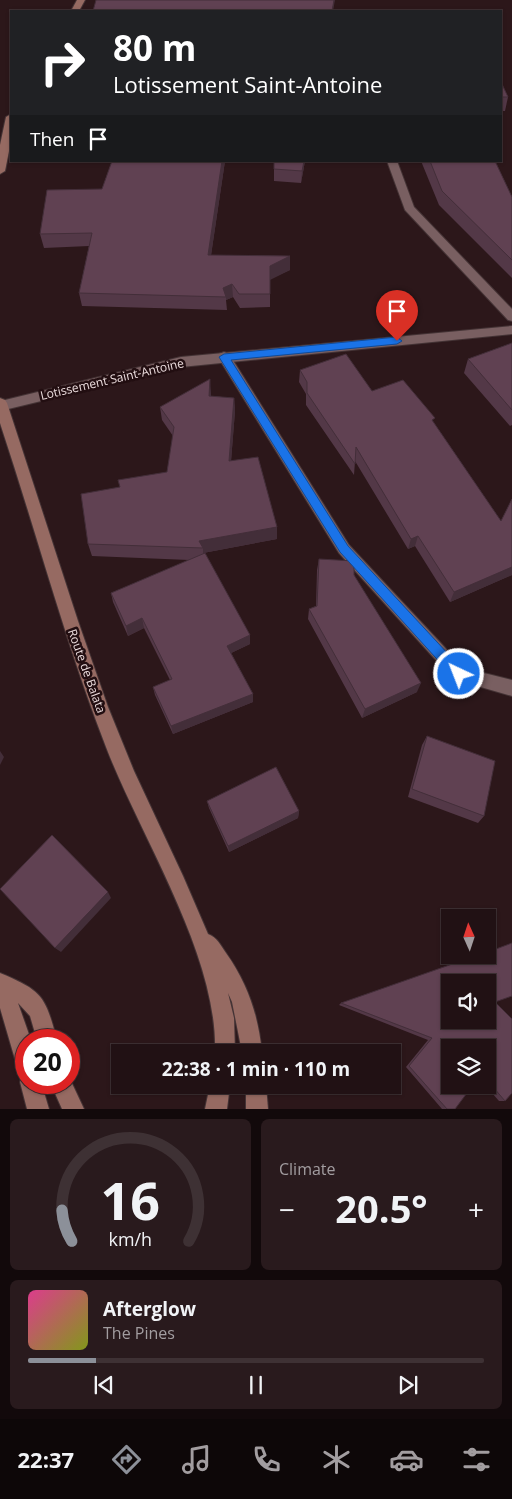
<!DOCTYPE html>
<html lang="en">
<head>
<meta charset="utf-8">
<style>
	:root { --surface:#211114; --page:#291a1d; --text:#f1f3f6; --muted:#a29da0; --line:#3e3134; --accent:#8c9099 }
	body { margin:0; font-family:"Open Sans",sans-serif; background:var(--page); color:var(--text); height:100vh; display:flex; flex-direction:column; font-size:19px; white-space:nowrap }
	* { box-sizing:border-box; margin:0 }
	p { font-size:16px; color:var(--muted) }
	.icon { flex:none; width:28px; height:28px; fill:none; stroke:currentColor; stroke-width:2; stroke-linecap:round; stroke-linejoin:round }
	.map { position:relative; height:1109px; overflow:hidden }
	.sheet { display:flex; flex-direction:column; gap:10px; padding:10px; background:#12090b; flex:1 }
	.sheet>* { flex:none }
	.top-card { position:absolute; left:10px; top:10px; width:492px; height:152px; border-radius:0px; box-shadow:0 1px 4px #0004,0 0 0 1px var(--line); background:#202124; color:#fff; overflow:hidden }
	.needle { width:32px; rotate:357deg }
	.buttons { position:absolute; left:441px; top:909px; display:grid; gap:10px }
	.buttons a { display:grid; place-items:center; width:55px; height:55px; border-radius:0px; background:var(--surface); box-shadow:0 1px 4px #0004,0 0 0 1px var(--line); font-size:25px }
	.speed { position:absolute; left:15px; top:1029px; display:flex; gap:10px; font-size:25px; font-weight:700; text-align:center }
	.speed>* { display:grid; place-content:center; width:65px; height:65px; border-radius:50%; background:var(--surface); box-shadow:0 1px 4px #0004,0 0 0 1px var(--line); line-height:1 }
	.speed .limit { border:8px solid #d22; background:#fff; color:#111 }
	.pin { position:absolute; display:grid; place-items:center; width:42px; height:42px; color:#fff; margin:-51px -21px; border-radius:50% 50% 50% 0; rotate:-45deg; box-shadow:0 0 5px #0007 }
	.pin .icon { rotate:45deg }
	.me { position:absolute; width:55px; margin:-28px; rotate:317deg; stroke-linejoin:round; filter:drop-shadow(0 0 4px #0008) }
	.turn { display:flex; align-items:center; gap:18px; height:105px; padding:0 20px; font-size:22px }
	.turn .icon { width:65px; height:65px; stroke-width:2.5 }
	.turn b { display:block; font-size:35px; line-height:42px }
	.then { display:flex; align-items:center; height:48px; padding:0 20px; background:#0003; gap:10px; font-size:19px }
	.big { font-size:38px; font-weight:700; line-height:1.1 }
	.sheet .widget { flex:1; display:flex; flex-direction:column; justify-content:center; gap:8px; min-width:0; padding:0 18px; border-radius:8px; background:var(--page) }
	.sheet .dial { align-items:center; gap:0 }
	.dial svg { height:130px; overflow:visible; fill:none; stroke:var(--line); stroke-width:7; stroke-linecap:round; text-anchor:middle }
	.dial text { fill:var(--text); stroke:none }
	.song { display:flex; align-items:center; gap:15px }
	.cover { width:60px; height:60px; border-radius:8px; background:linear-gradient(135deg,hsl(330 70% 55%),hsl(70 70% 35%)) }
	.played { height:5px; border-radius:2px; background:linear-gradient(90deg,var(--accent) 15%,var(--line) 15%) }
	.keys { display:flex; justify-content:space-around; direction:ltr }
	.heat { display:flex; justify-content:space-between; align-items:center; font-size:28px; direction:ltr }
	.sheet .tiles { flex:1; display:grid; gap:10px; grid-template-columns:1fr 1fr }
	.widget:last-child { grid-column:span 2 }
	.trip { position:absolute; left:111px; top:1044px; width:290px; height:50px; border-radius:0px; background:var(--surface); box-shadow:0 1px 4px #0004,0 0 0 1px var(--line); font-weight:700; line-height:50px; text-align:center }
	.dock { display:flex; height:80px; justify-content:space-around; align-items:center; background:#0d0708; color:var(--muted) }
	.dock .icon { width:35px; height:35px }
	.dock .current { color:var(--accent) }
	.dock b { font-size:22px; color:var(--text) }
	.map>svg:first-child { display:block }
</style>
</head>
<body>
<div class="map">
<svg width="512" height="1109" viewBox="0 0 512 1109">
	<rect width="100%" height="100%" fill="#2c171a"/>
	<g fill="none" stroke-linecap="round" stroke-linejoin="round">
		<g stroke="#443335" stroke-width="2">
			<g id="lane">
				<polygon points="387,161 397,161 414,207 512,309 512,321 508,320 405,210"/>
				<polygon points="224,352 229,354 349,545 464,668 512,680 512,696 453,679 339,553 218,357 219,354"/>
			</g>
		</g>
		<g stroke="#443335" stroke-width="2">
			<polygon id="street" points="512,326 512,334 181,367 0,411 1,401 181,357"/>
		</g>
		<g stroke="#443335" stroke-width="2">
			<g id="secondary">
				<polygon points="77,0 85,0 79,11 71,11"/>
				<polygon points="11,114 11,141 5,171 0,174 0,145 6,117"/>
				<path d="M0,398L5,400L7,403L78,621L108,707L134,771L183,876L208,934C217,937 221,946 226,953C248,984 258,1015 262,1052H242L232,1002L228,993L234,1018L235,1052H215C218,955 141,838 106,747C65,641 36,531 0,423Z"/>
				<path d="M0,973C43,991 45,996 57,1040H37L30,1016L18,1003L31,1040H26V1082H41L49,1109H27L20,1082L22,1075L19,1073L0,1008Z"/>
				<polygon points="69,1077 84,1109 62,1109 50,1082 69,1082"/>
				<polygon points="210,1085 230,1085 227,1109 205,1109"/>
				<polygon points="246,1085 266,1085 268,1109 246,1109"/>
			</g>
		</g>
		<use href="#lane" fill="#795f61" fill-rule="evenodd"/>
		<use href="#street" fill="#795f61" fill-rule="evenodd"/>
		<use href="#secondary" fill="#966a62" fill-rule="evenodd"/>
	</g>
	<g fill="#533847">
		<polygon points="501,82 508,97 505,111 501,111"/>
		<polygon points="112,161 225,161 211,255 290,256 290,270 270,279 270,307 240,308 233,297 226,300 227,310 82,306 79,293 89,246 44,248 40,234 102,189"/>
		<polygon points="274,161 305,161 301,183 274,181"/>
		<polygon points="421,161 495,161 512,197 512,278 439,205"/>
		<polygon points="512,343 512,425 510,426 464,373 468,359"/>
		<polygon points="300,370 372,391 434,423 501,521 512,499 512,575 450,602 415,546 408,549 355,461 354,475 306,405 306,394 299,382"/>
		<polygon points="211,393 211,396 234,398 235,411 231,461 277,539 203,553 250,635 250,644 231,653 253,694 253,702 173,734 155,695 153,687 170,680 144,628 128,636 113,602 111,593 189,560 92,556 88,544 120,487 167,472 173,436 162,420 160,407"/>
		<polygon points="319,559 354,575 417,692 362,718 308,619 309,609 316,606 317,570"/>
		<polygon points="427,736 484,816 478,823 408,797 422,745"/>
		<polygon points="207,801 299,811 298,818 229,852 209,808"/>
		<polygon points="496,1002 505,1101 499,1101 485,1085 488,1085 488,1048 455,1109 442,1109 406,1067 428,1040 339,1005 341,1003"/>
	</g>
	<g fill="#432e39">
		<polygon points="334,0 335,0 333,11 332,11"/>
		<polygon points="222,161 225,161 209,269 208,255"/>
		<polygon points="304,161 305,161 301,183 302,171"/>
		<polygon points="290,256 290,270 270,280 270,266"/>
		<polygon points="232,284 233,297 226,300 226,297 223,288"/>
		<polygon points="210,379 211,393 210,409 209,396"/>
		<polygon points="234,398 235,411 230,474 229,461"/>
		<polygon points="277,527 277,539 203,553 203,548 199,541"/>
		<polygon points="418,536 415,546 408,549 411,539"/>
		<polygon points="512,567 512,575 450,602 454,592"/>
		<polygon points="142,618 144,628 128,636 126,626"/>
		<polygon points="250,635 250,644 227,655 227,646"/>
		<polygon points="421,683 417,692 362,718 365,709"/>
		<polygon points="253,694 253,702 173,734 171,726"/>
		<polygon points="0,751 4,757 0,765"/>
		<polygon points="299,811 298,818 229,852 228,846"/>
		<polygon points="108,892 111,898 61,952 55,948"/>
	</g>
	<g fill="#604152" stroke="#432e39" fill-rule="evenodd">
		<polygon points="96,0 334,0 332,11 93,11"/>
		<polygon points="501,82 508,97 501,97"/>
		<polygon points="112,161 222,161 208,255 290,256 270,266 270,294 239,294 232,284 223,288 226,297 79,293 92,233 40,234 47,190 102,189"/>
		<polygon points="274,161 304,161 302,171 274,169"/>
		<polygon points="430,161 495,161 512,197 512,260 442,191"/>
		<polygon points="512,343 512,410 468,359"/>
		<polygon points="346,354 372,391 403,380 435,418 432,420 501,521 512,499 512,567 454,592 418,536 411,539 356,447 355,464 307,393 307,382 300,370"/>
		<polygon points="210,379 209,396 234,398 229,461 258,457 277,527 199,541 203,548 88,544 81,494 120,487 118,480 167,472 174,427 160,407"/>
		<polygon points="205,553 250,635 227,646 253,694 171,726 153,687 172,679 142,618 126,626 111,593"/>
		<polygon points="319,559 354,561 354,575 421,683 365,709 309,609 317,606"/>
		<polygon points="427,736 495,761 484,816 412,789"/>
		<polygon points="276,767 299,811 228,846 207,801"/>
		<polygon points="52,835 108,892 55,948 0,889"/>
		<path d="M512,943V996L495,1002L512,1019V1093L505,1101L488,1081V1048H450V1085H473L455,1109H447L409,1066L432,1038L341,1003L478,955H488V952ZM450,982H488V1020H450Z"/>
	</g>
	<polygon fill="#1a73e8" stroke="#114b97" points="397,337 402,341 397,344 231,360 348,546 463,670 465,674 463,678 459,680 454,678 340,552 219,357 224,354"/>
	<g text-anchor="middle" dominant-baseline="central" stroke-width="5" stroke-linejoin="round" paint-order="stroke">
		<g font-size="12" fill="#ecddde" stroke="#220e11">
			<text transform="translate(112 379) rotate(-13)">Lotissement Saint-Antoine</text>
			<text transform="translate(87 671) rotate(70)">Route de Balata</text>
		</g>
	</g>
</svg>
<div class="buttons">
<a><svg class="needle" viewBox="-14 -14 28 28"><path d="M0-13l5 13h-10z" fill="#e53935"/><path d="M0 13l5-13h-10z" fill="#a29da0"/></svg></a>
<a><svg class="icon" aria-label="sound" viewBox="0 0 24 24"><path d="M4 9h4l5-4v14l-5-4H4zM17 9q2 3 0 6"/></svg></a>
<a><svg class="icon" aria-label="layers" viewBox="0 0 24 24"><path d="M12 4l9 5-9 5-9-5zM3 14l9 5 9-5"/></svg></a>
</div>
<div class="speed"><div class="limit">20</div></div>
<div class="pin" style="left:397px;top:341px;background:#d93025"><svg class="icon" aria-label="arrive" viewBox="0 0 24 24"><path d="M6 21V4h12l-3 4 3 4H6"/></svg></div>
<svg class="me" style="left:459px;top:674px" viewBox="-20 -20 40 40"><circle r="17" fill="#1a73e8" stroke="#fff" stroke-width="3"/><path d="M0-11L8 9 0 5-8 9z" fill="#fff"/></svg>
<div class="trip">22:38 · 1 min · 110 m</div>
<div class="top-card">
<div class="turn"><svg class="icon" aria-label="right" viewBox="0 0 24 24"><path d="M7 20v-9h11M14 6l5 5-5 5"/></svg><div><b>80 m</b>Lotissement Saint-Antoine</div></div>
<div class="then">Then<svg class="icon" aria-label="arrive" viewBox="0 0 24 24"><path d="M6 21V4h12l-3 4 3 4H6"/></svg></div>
</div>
</div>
<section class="sheet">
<div class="tiles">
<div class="widget dial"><svg viewBox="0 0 100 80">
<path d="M14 69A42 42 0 1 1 86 69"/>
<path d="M14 69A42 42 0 0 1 8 50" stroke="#8c9099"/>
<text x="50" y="56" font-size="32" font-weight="700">16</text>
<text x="50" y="72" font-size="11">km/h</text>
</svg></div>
<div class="widget"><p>Climate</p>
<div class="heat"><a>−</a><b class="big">20.5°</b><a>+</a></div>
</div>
<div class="widget">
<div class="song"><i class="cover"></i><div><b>Afterglow</b><p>The Pines</p></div></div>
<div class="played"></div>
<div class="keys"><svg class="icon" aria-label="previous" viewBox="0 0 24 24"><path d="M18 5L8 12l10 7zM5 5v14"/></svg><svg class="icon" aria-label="pause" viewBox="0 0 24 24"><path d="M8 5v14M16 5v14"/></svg><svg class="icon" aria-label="next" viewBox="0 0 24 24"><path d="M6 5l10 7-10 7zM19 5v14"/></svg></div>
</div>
</div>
</section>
<nav class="dock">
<b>22:37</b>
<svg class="icon current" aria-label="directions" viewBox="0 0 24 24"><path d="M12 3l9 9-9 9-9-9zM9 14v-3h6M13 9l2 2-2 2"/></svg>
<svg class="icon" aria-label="music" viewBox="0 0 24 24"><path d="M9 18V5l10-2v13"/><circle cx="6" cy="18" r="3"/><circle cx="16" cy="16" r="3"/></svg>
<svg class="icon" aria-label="phone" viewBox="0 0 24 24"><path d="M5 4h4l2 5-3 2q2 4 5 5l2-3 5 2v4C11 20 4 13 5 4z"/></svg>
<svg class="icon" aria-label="climate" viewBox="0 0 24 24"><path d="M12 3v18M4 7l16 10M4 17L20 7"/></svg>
<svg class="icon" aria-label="car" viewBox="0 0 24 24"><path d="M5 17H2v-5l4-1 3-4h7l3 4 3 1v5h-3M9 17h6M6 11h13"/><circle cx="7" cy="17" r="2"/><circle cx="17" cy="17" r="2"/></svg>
<svg class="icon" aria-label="filters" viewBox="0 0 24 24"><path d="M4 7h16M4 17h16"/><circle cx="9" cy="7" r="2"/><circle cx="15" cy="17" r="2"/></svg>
</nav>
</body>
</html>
